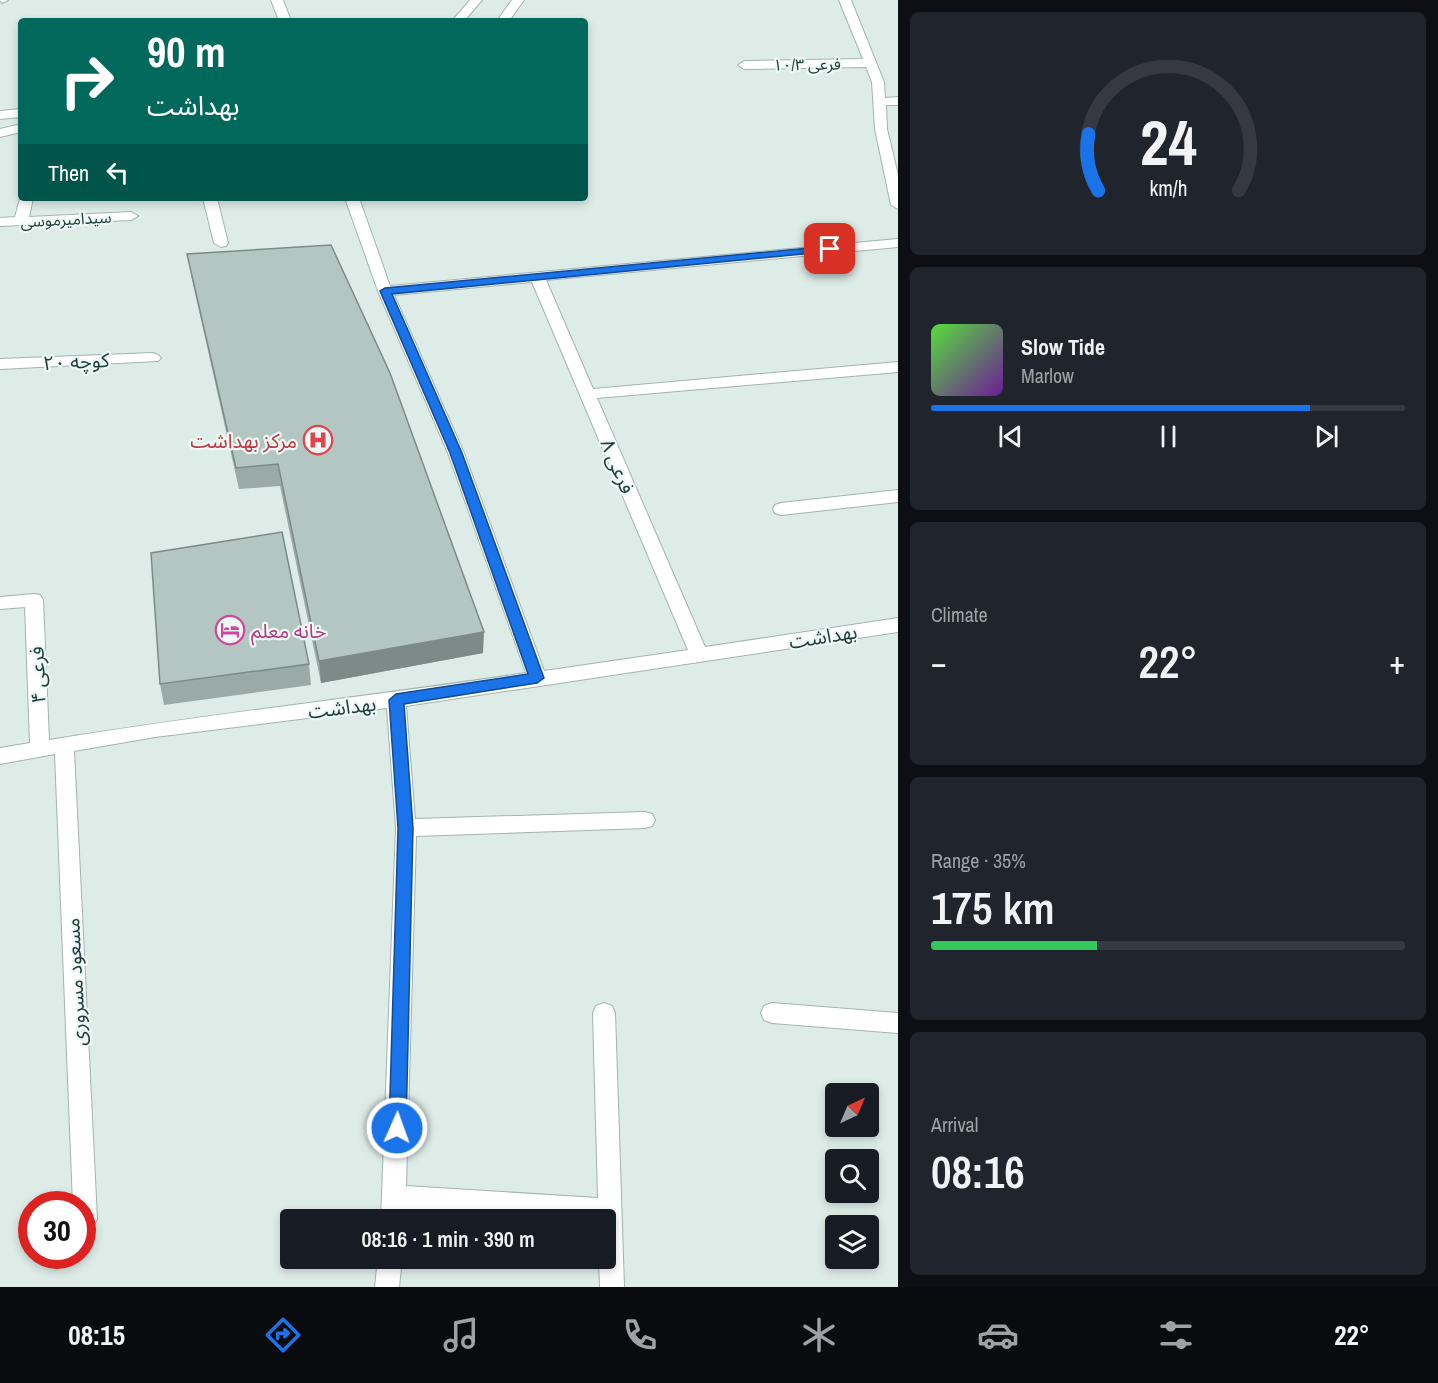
<!DOCTYPE html>
<html lang="en">
<head>
<meta charset="utf-8">
<style>
	:root { --surface:#171b24; --page:#20242c; --text:#f1f3f6; --muted:#9ea1a6; --line:#363941; --accent:#1a73e8 }
	body { margin:0; font-family:"Archivo Narrow","Noto Sans Arabic",sans-serif; background:var(--page); color:var(--text); height:100vh; display:flex; flex-direction:column; font-size:22px; white-space:nowrap }
	* { box-sizing:border-box; margin:0 }
	p { font-size:20px; color:var(--muted) }
	.icon { flex:none; width:33px; height:33px; fill:none; stroke:currentColor; stroke-width:2; stroke-linecap:round; stroke-linejoin:round }
	.map { position:relative; flex:1; overflow:hidden }
	.drawer { display:flex; flex-direction:column; gap:12px; padding:12px; background:#0d0f14; width:540px }
	.drawer>* { flex:none }
	.hud { position:absolute; left:18px; top:18px; width:570px; height:183px; border-radius:6px; box-shadow:0 3px 9px #0003; background:#00695c; color:#fff; overflow:hidden }
	.needle { width:39px; rotate:44deg }
	.controls { position:absolute; left:825px; top:1083px; display:grid; gap:12px }
	.controls a { display:grid; place-items:center; width:54px; height:54px; border-radius:6px; background:var(--surface); box-shadow:0 3px 9px #0003; font-size:30px }
	.speed { position:absolute; left:18px; top:1191px; display:flex; gap:12px; font-size:30px; font-weight:700; text-align:center }
	.speed>* { display:grid; place-content:center; width:78px; height:78px; border-radius:50%; background:var(--surface); box-shadow:0 3px 9px #0003; line-height:1 }
	.speed .limit { border:9px solid #d22; background:#fff; color:#111 }
	.pin { position:absolute; display:grid; place-items:center; width:51px; height:51px; color:#fff; margin:-26px; border-radius:12px; box-shadow:0 3px 9px #0006 }
	.me { position:absolute; width:66px; margin:-33px; rotate:2deg; stroke-linejoin:round; filter:drop-shadow(0 0 4px #0008) }
	.turn { display:flex; align-items:center; gap:21px; height:126px; padding:0 30px; font-size:27px }
	.turn .icon { width:78px; height:78px; stroke-width:2.5 }
	.turn b { display:block; font-size:42px; line-height:51px }
	.then { display:flex; align-items:center; height:57px; padding:0 30px; background:#0003; gap:12px; font-size:22px }
	.big { font-size:45px; font-weight:600; line-height:1.1 }
	.drawer .tile { flex:1; display:flex; flex-direction:column; justify-content:center; gap:9px; min-width:0; padding:0 21px; border-radius:9px; background:var(--page) }
	.drawer .dial { align-items:center; gap:0 }
	.dial svg { height:156px; overflow:visible; fill:none; stroke:var(--line); stroke-width:7; stroke-linecap:round; text-anchor:middle }
	.dial text { fill:var(--text); stroke:none }
	.song { display:flex; align-items:center; gap:18px }
	.cover { width:72px; height:72px; border-radius:9px; background:linear-gradient(135deg,hsl(110 70% 55%),hsl(280 70% 35%)) }
	.played { height:6px; border-radius:3px; background:linear-gradient(90deg,var(--accent) 80%,var(--line) 80%) }
	.keys { display:flex; justify-content:space-around; direction:ltr }
	.heat { display:flex; justify-content:space-between; align-items:center; font-size:33px; direction:ltr }
	.charge { height:9px; border-radius:4px; background:linear-gradient(90deg,#34c759 35%,var(--line) 0) }
	.trip { position:absolute; left:280px; top:1209px; width:336px; height:60px; border-radius:6px; background:var(--surface); box-shadow:0 3px 9px #0003; font-weight:600; line-height:60px; text-align:center }
	.tabs { display:flex; height:96px; justify-content:space-around; align-items:center; background:#090b0e; color:var(--muted) }
	.tabs .icon { width:42px; height:42px }
	.tabs .on { color:var(--accent) }
	.tabs b { font-size:27px; color:var(--text) }
	main { display:flex; flex:1; min-height:0 }
	.map>svg:first-child { display:block }
</style>
</head>
<body>
<main>
<div class="map">
<svg width="898" height="1287" viewBox="0 0 898 1287">
	<rect width="100%" height="100%" fill="#deece8"/>
	<g fill="none" stroke-linecap="round" stroke-linejoin="round">
		<g stroke="#a1b4b1" stroke-width="2">
			<g id="minor">
				<polygon points="0,0 8,0 2,3"/>
				<polygon points="271,0 283,0 291,21 279,21"/>
				<polygon points="470,0 482,0 464,21 452,21"/>
				<polygon points="512,0 524,0 509,21 497,21"/>
				<polygon points="839,0 851,0 884,82 885,98 898,97 898,105 886,105 887,129 898,175 898,209 891,205 875,129 872,82 866,67 744,69 738,65 744,61 863,59"/>
				<polygon points="21,109 21,117 0,119 0,111"/>
				<polygon points="21,124 21,132 0,137 0,129"/>
				<polygon points="21,195 21,198 33,198 29,217 131,212 138,216 131,220 0,226 0,218 15,217"/>
				<polygon points="203,198 217,198 228,243 226,246 221,247 214,243"/>
				<path d="M345,198H359L390,286L898,239V247L546,280L593,389L898,362V372L597,398L705,647L898,618V632L406,706L415,819L645,812L652,814L655,820L652,826L645,828L416,836L406,1186L598,1198L593,1013L596,1006L604,1003L612,1006L615,1013L624,1287H600L599,1258H606V1220H561L405,1209V1220H381L396,828L387,708L155,737L74,751L97,1219L93,1227L82,1230V1204H73L55,754L0,764V748L30,743L25,607L0,609V597L34,594L40,595L43,600L49,740C207,714 367,697 526,673L448,453L378,291ZM532,282L688,650L544,671L464,453L394,295Z"/>
				<polygon points="153,353 158,355 161,358 158,361 0,369 0,359"/>
				<polygon points="898,490 898,502 781,515 775,513 773,509 775,505 781,503"/>
				<polygon points="772,1003 898,1013 898,1033 772,1023 764,1020 761,1013 764,1006"/>
				<polygon points="378,1258 402,1258 399,1287 375,1287"/>
			</g>
		</g>
		<use href="#minor" fill="#fff" fill-rule="evenodd"/>
	</g>
	<g fill="#9aaaa7">
		<polygon points="187,254 483,653 321,683 280,486 239,489 191,275"/>
		<polygon points="309,664 311,685 164,705 160,684"/>
	</g>
	<polygon fill="#7d8b88" points="484,632 483,653 321,683 319,661"/>
	<g fill="#b3c6c2" stroke="#7d8b88" stroke-width="1.5">
		<polygon points="331,245 390,373 484,632 319,661 278,464 236,468 187,254"/>
		<polygon points="282,532 309,664 160,684 151,553"/>
	</g>
	<polygon fill="#1a73e8" stroke="#114b97" stroke-width="1.5" points="830,246 836,249 834,251 392,294 462,453 544,678 537,683 404,704 413,828 406,1128 403,1134 397,1136 391,1134 389,1128 398,828 389,700 396,694 528,674 450,453 380,291 385,288"/>
	<defs>
		<g id="hospital-ring" transform="scale(1.5)"><circle r="9.5" fill="#eff8f5" stroke="#e0444e" stroke-width="1.5"/><path d="M-5-5h3v3.5h4V-5h3V5h-3V1.5h-4V5h-3Z" fill="#e0444e"/></g>
		<g id="hotel-ring" transform="scale(1.5)"><circle r="9.5" fill="#eff8f5" stroke="#d1479c" stroke-width="1.5"/><path d="M-6-4.5h1.5V1H6V5H4.5V3h-9V5H-6ZM-4 0a1.8 1.8 0 1 1 3.6 0ZM.5 0V-2.5h3Q6-2.5 6 0Z" fill="#d1479c"/></g>
	</defs>
	<g fill-rule="evenodd">
		<use href="#hospital-ring" x="318" y="440"/>
		<use href="#hotel-ring" x="230" y="630"/>
	</g>
	<g text-anchor="middle" dominant-baseline="central" stroke-width="4.5" stroke-linejoin="round" paint-order="stroke">
		<g font-size="16" fill="#1e3d3b" stroke="#eff8f5">
			<text transform="translate(807 64) rotate(-1)">فرعی ۱۰/۳</text>
			<text transform="translate(66 219) rotate(-3)">سیدامیرموسی</text>
		</g>
		<g font-size="20" fill="#1e3d3b" stroke="#eff8f5">
			<text transform="translate(76 361) rotate(-3)">کوچه ۲۰</text>
			<text transform="translate(618 466) rotate(67)">فرعی ۸</text>
			<text transform="translate(823 636) rotate(-9)">بهداشت</text>
			<text transform="translate(37 675) rotate(-92)">فرعی ۴</text>
			<text transform="translate(342 707) rotate(-7)">بهداشت</text>
			<text transform="translate(75 982) rotate(-93)">مسعود مسروری</text>
		</g>
		<g font-size="20" fill="#be3a42" stroke="#eff8f5" text-anchor="end">
			<text x="297" y="440">مرکز بهداشت</text>
		</g>
		<g font-size="20" fill="#b23c85" stroke="#eff8f5" text-anchor="start">
			<text x="251" y="630">خانه معلم</text>
		</g>
	</g>
</svg>
<div class="controls">
<a><svg class="needle" viewBox="-14 -14 28 28"><path d="M0-13l5 13h-10z" fill="#e53935"/><path d="M0 13l5-13h-10z" fill="#9ea1a6"/></svg></a>
<a><svg class="icon" aria-label="search" viewBox="0 0 24 24"><circle cx="10" cy="10" r="6"/><path d="M15 15l6 6"/></svg></a>
<a><svg class="icon" aria-label="layers" viewBox="0 0 24 24"><path d="M12 4l9 5-9 5-9-5zM3 14l9 5 9-5"/></svg></a>
</div>
<div class="speed"><div class="limit">30</div></div>
<div class="pin" style="left:830px;top:249px;background:#d93025"><svg class="icon" aria-label="arrive" viewBox="0 0 24 24"><path d="M6 21V4h12l-3 4 3 4H6"/></svg></div>
<svg class="me" style="left:397px;top:1128px" viewBox="-20 -20 40 40"><circle r="17" fill="#1a73e8" stroke="#fff" stroke-width="3"/><path d="M0-11L8 9 0 5-8 9z" fill="#fff"/></svg>
<div class="trip">08:16 · 1 min · 390 m</div>
<div class="hud">
<div class="turn"><svg class="icon" aria-label="right" viewBox="0 0 24 24"><path d="M7 20v-9h11M14 6l5 5-5 5"/></svg><div><b>90 m</b>بهداشت</div></div>
<div class="then">Then<svg class="icon" aria-label="left" viewBox="0 0 24 24"><path d="M17 20v-9H6M10 6l-5 5 5 5"/></svg></div>
</div>
</div>
<section class="drawer">
<div class="tile dial"><svg viewBox="0 0 100 80">
<path d="M14 69A42 42 0 1 1 86 69"/>
<path d="M14 69A42 42 0 0 1 9 40" stroke="#1a73e8"/>
<text x="50" y="56" font-size="32" font-weight="700">24</text>
<text x="50" y="72" font-size="11">km/h</text>
</svg></div>
<div class="tile">
<div class="song"><i class="cover"></i><div><b>Slow Tide</b><p>Marlow</p></div></div>
<div class="played"></div>
<div class="keys"><svg class="icon" aria-label="previous" viewBox="0 0 24 24"><path d="M18 5L8 12l10 7zM5 5v14"/></svg><svg class="icon" aria-label="pause" viewBox="0 0 24 24"><path d="M8 5v14M16 5v14"/></svg><svg class="icon" aria-label="next" viewBox="0 0 24 24"><path d="M6 5l10 7-10 7zM19 5v14"/></svg></div>
</div>
<div class="tile"><p>Climate</p>
<div class="heat"><a>−</a><b class="big">22°</b><a>+</a></div>
</div>
<div class="tile"><p>Range · 35%</p><b class="big">175 km</b><div class="charge"></div></div>
<div class="tile"><p>Arrival</p><b class="big">08:16</b></div>
</section>
</main>
<nav class="tabs">
<b>08:15</b>
<svg class="icon on" aria-label="directions" viewBox="0 0 24 24"><path d="M12 3l9 9-9 9-9-9zM9 14v-3h6M13 9l2 2-2 2"/></svg>
<svg class="icon" aria-label="music" viewBox="0 0 24 24"><path d="M9 18V5l10-2v13"/><circle cx="6" cy="18" r="3"/><circle cx="16" cy="16" r="3"/></svg>
<svg class="icon" aria-label="phone" viewBox="0 0 24 24"><path d="M5 4h4l2 5-3 2q2 4 5 5l2-3 5 2v4C11 20 4 13 5 4z"/></svg>
<svg class="icon" aria-label="climate" viewBox="0 0 24 24"><path d="M12 3v18M4 7l16 10M4 17L20 7"/></svg>
<svg class="icon" aria-label="car" viewBox="0 0 24 24"><path d="M5 17H2v-5l4-1 3-4h7l3 4 3 1v5h-3M9 17h6M6 11h13"/><circle cx="7" cy="17" r="2"/><circle cx="17" cy="17" r="2"/></svg>
<svg class="icon" aria-label="filters" viewBox="0 0 24 24"><path d="M4 7h16M4 17h16"/><circle cx="9" cy="7" r="2"/><circle cx="15" cy="17" r="2"/></svg>
<b>22°</b>
</nav>
</body>
</html>
